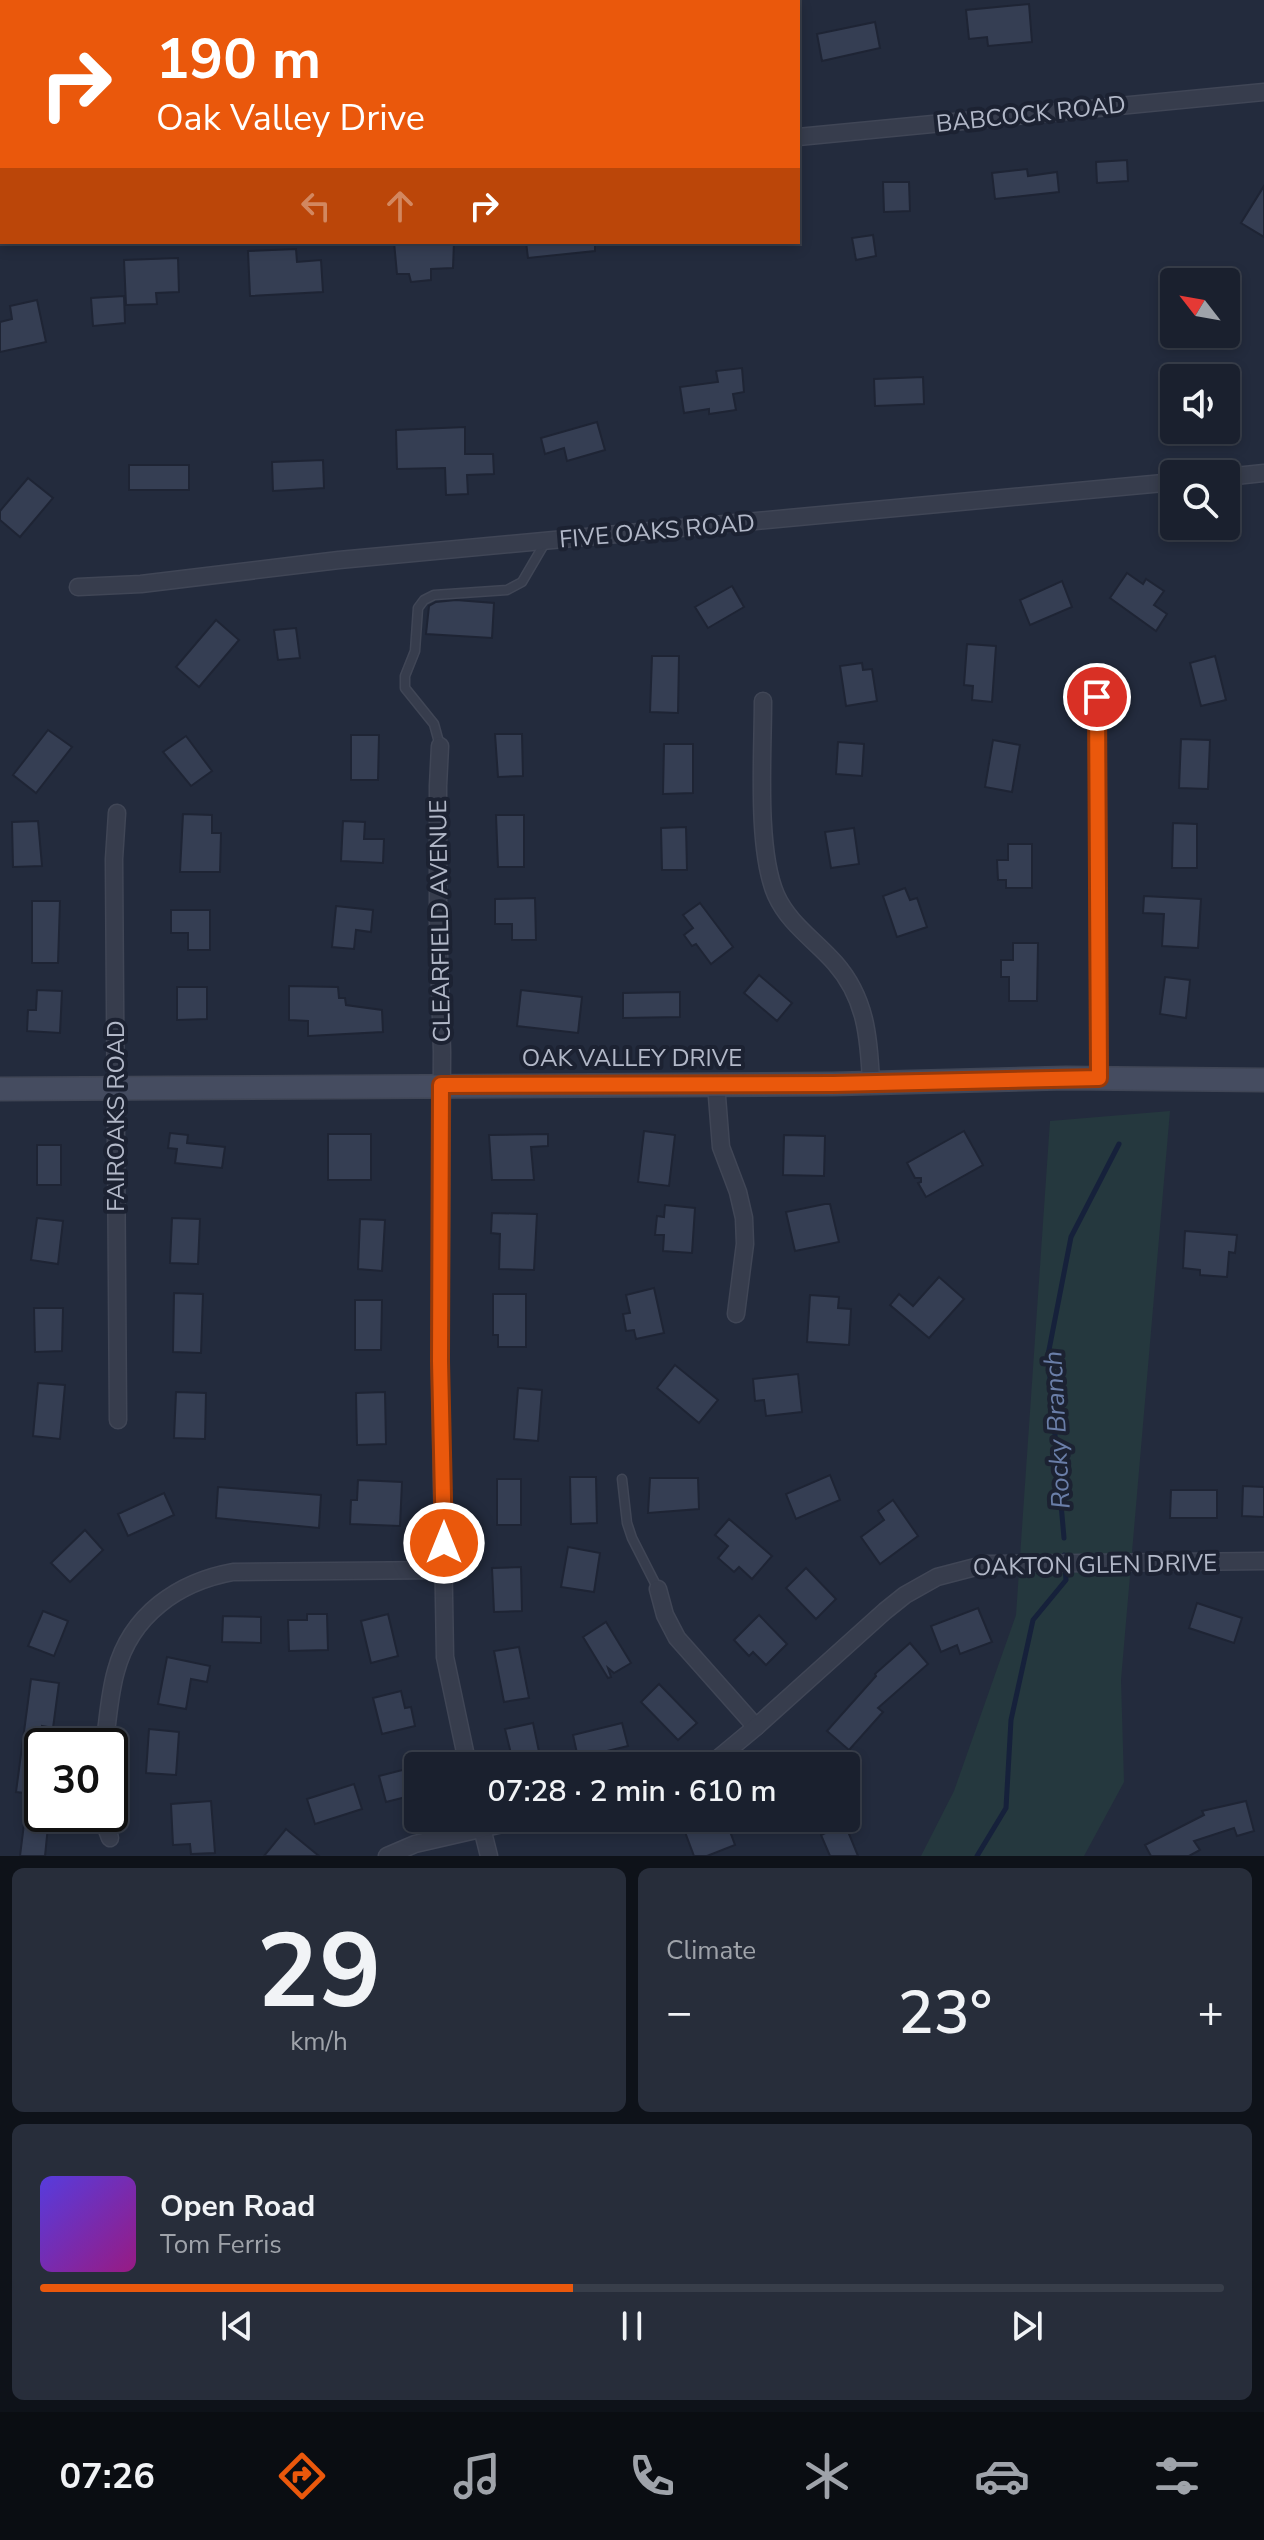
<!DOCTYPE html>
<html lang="en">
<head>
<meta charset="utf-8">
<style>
	:root { --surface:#1a202e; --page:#272d3a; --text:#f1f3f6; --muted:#9fa3aa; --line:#383e4a; --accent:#ea580c }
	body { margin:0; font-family:"Nunito Sans",sans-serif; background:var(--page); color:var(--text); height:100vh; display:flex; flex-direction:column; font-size:30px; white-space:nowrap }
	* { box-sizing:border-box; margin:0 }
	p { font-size:26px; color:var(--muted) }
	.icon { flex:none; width:44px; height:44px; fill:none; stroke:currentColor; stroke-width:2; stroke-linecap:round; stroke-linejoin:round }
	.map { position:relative; height:1856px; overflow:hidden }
	.side { display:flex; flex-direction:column; gap:12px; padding:12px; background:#0e1219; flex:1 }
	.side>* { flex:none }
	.hud { position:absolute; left:0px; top:0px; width:800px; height:244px; box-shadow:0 4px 12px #0003,0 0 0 2px var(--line); background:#ea580c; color:#fff; overflow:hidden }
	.needle { width:52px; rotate:301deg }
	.tools { position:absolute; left:1160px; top:268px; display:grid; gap:16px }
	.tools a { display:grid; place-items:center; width:80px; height:80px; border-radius:8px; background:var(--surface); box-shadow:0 4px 12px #0003,0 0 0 2px var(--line); font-size:40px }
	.speed { position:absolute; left:24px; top:1728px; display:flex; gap:16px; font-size:40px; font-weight:700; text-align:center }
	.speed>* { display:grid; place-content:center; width:104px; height:104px; border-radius:50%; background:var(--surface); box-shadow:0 4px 12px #0003,0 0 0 2px var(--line); line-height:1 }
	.speed .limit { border:4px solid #111; border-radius:12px; background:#fff; color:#111 }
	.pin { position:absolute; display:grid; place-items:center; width:68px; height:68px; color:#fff; margin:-34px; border:4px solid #fff; border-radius:50%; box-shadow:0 2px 8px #0007 }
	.me { position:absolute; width:88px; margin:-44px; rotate:0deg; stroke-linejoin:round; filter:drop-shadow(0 0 6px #0008) }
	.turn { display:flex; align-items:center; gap:28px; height:168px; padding:0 24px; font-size:36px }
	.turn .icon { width:104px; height:104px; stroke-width:2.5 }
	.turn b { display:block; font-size:56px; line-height:68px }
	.lanes { display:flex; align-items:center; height:76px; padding:0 24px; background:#0003; justify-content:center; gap:40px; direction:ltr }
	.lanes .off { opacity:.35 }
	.big { font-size:60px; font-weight:600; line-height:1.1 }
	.side .tile { flex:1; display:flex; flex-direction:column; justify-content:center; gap:12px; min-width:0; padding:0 28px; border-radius:12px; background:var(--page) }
	.side .dial { align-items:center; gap:0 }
	.dial b { font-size:104px; line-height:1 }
	.song { display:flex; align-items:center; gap:24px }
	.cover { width:96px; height:96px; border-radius:12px; background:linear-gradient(135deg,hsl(250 70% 55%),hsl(310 70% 35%)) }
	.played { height:8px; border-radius:4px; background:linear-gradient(90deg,var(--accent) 45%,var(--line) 45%) }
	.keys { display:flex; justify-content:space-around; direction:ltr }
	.heat { display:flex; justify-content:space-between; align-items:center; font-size:44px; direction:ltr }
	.side .tiles { flex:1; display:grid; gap:12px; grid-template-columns:1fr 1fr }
	.tile:last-child { grid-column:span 2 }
	.trip { position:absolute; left:404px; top:1752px; width:456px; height:80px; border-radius:8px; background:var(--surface); box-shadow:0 4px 12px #0003,0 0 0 2px var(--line); font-weight:600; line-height:80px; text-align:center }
	.tab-bar { display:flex; height:128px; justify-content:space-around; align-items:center; background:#0a0d12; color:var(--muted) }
	.tab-bar .icon { width:56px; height:56px }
	.tab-bar .selected { color:var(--accent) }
	.tab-bar b { font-size:36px; color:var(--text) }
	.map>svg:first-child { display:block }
</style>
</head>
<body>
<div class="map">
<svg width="1264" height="1856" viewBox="0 0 1264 1856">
	<rect width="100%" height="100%" fill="#232b3d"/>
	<polygon fill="#25383e" points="1170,1111 1121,1680 1124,1782 1084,1856 921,1856 954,1791 1016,1615 1050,1121"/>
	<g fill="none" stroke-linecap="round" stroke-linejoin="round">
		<g stroke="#16213b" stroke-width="5">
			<polyline points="1064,1538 1048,1355 1071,1237 1119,1144"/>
			<polyline points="977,1856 1006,1808 1011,1720 1033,1620 1066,1580 1064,1555"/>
		</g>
	</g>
	<g fill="#353e53" stroke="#1e2434" stroke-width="2">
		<polygon points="1029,4 1032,42 988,46 987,37 969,39 966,10"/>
		<polygon points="875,22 880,48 822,61 817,34"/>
		<polygon points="1127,160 1128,181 1097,183 1096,162"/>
		<polygon points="1027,169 1028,176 1057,172 1059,192 995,199 992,173"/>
		<polygon points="883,182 909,182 910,211 884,212"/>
		<polygon points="1264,186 1264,237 1241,223"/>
		<polygon points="873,235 876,256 856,260 852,238"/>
		<polygon points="394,242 454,242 453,268 431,269 431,280 411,282 409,274 397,274"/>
		<polygon points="526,242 595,242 595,251 528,258"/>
		<polygon points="296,249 297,262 321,260 323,292 250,296 248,251"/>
		<polygon points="178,258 179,292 156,293 157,304 126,305 124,260"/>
		<polygon points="124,296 125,323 93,326 91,298"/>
		<polygon points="37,300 46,342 0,352 0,322 12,319 10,306"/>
		<polygon points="742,368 744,392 733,394 736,410 709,414 709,409 684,413 680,387 718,382 716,371"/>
		<polygon points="923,377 924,404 875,406 874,379"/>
		<polygon points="597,422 605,450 567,461 564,448 545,454 541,438"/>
		<polygon points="465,427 465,454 493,454 494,474 467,475 468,494 446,495 445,468 397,469 396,430"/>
		<polygon points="323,460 324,488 273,491 272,462"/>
		<rect x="129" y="465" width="60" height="25"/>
		<polygon points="28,478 53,498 20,537 0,520 0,511"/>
		<polygon points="1127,573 1143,584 1146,579 1164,591 1154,605 1167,614 1156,631 1110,598"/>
		<polygon points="1062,581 1072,607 1030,625 1020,600"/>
		<polygon points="732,586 744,607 708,628 695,607"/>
		<polygon points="456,600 494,603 492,638 426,634 429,606 436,602"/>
		<polygon points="216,620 239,640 199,687 176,667"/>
		<polygon points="296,628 300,658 278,660 274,630"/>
		<polygon points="967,644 996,646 992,702 972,700 973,686 964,685"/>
		<polygon points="652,656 679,656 678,713 650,712"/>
		<polygon points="1215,656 1226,700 1201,706 1190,663"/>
		<polygon points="862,663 863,670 872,669 877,701 846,706 840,666"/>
		<polygon points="48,730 72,747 36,793 13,775"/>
		<polygon points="495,734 522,734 523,776 498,777"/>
		<polygon points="351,735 379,735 378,780 351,780"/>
		<polygon points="186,736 212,771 191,786 163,752"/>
		<polygon points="1181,739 1210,740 1208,789 1179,788"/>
		<polygon points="993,740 1020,745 1012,792 985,787"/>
		<polygon points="838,742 864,744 862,776 836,774"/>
		<polygon points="664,744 693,744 693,793 663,794"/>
		<polygon points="183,814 212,815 212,833 221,833 220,872 180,872"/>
		<polygon points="496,815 524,815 524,867 498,867"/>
		<polygon points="38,821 42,866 13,867 12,822"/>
		<polygon points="343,821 365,822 364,839 384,839 383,863 341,861"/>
		<polygon points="1173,823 1197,824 1197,868 1172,868"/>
		<polygon points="686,827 687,870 662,870 661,828"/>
		<polygon points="854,828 859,864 831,868 825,832"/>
		<polygon points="1008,844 1032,844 1032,888 1006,888 1006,880 998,880 997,860 1008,860"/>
		<polygon points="905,888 910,900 917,898 927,927 897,937 883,896"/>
		<polygon points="1144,896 1201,899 1198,948 1162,946 1164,914 1143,913"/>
		<polygon points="535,898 536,940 512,940 512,924 495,924 495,899"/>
		<polygon points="32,901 60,901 58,963 32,963"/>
		<polygon points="700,903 733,947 711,964 696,944 692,946 684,935 693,928 683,915"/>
		<polygon points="336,906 373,910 371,932 356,930 354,949 332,947"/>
		<polygon points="171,910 210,910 210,950 188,950 188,933 171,933"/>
		<polygon points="1013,943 1038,943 1037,1001 1009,1001 1009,977 1001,977 1001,960 1013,960"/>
		<polygon points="759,975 792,1003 777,1021 744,993"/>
		<polygon points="1165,977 1190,980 1186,1018 1160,1014"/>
		<polygon points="289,986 338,987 339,998 345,998 346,1005 382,1010 383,1032 308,1036 308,1021 289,1020"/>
		<polygon points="177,987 207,987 207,1019 177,1020"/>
		<polygon points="37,990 62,991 60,1033 27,1031 28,1010 36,1010"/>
		<polygon points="521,990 582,997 578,1033 517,1026"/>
		<polygon points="680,992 680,1017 623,1018 623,993"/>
		<polygon points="644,1131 675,1135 669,1186 638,1182"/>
		<polygon points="964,1131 983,1165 926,1197 918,1183 921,1182 921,1178 915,1178 907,1163"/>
		<polygon points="170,1133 188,1135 187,1143 225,1147 222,1168 175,1163 177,1149 168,1148"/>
		<rect x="328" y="1134" width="43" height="46"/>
		<polygon points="548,1134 548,1146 531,1147 534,1180 492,1180 489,1135"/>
		<polygon points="784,1135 825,1136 824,1176 783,1175"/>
		<rect x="37" y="1145" width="24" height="40"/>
		<polygon points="825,1204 830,1204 839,1242 795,1251 786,1212"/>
		<polygon points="665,1205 695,1208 692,1253 663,1251 664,1235 655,1235 657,1216 664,1217"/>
		<polygon points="492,1213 537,1214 534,1270 499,1269 500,1234 491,1233"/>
		<polygon points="37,1218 63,1221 58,1264 31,1260"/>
		<polygon points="172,1218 200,1219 198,1264 170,1263"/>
		<polygon points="360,1219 385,1220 382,1271 358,1269"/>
		<polygon points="1185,1231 1237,1235 1235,1253 1229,1252 1227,1277 1200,1275 1200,1270 1183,1268"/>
		<polygon points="939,1277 964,1299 929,1338 890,1305 899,1294 913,1306"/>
		<polygon points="654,1288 664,1333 636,1339 634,1330 626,1331 623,1314 630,1313 626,1295"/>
		<polygon points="174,1293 203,1294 201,1353 173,1352"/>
		<polygon points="493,1294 526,1294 526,1347 498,1347 498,1335 493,1335"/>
		<polygon points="810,1295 839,1297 838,1308 851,1309 849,1345 807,1342"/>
		<polygon points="355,1300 382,1300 381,1350 355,1350"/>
		<polygon points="34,1308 63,1308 62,1351 35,1352"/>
		<polygon points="675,1365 718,1400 699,1423 657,1388"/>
		<polygon points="798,1374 802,1412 766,1416 764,1400 755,1401 753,1379"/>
		<polygon points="38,1383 65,1385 60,1439 33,1436"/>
		<polygon points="518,1388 542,1390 538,1441 514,1439"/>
		<polygon points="176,1392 206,1393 205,1439 174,1438"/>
		<polygon points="385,1392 386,1444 357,1445 356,1393"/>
		<polygon points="830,1475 840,1500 796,1519 786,1494"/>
		<polygon points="570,1477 596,1477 597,1523 571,1524"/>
		<polygon points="650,1478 698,1478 699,1509 648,1513"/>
		<rect x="497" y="1479" width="24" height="46"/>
		<polygon points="358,1480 402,1482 400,1526 350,1524 351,1500 357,1500"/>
		<polygon points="1243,1486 1264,1487 1264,1517 1242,1516"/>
		<polygon points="218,1487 321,1495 319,1528 216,1518"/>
		<polygon points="1171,1490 1217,1490 1217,1518 1170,1518"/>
		<polygon points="164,1493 174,1515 128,1536 118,1514"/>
		<polygon points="893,1500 918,1536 880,1564 861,1537 884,1520 878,1511"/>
		<polygon points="729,1519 772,1556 752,1579 739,1567 734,1572 718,1558 728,1546 715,1535"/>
		<polygon points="85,1530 103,1550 70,1582 51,1563"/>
		<polygon points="568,1547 600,1553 594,1592 561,1587"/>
		<polygon points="521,1567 522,1611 494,1612 492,1568"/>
		<polygon points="806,1568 836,1599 816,1619 786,1588"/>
		<polygon points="1197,1603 1242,1618 1234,1643 1189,1628"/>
		<polygon points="978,1608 992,1642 960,1654 957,1645 941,1652 931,1626"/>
		<polygon points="43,1611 68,1621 54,1656 28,1646"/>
		<polygon points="307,1614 327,1614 328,1650 289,1651 288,1620 307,1620"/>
		<polygon points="388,1614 398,1656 371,1663 361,1621"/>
		<polygon points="759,1615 787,1644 766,1665 753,1652 749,1656 734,1640"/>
		<polygon points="223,1616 261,1617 261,1643 222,1642"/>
		<polygon points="606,1622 631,1663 614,1673 608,1668 611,1677 608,1678 583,1637"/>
		<polygon points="910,1643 928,1664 878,1708 883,1712 849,1750 827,1731 876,1676 875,1674"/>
		<polygon points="519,1647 529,1698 504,1702 494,1651"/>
		<polygon points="167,1657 210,1666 207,1682 191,1679 186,1709 158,1704"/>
		<polygon points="31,1679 59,1683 53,1728 42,1726 42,1795 16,1792"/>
		<polygon points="659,1684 697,1723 678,1740 641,1702"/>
		<polygon points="401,1691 405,1708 411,1707 415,1726 382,1734 373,1698"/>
		<polygon points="533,1723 542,1766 514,1766 505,1729"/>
		<polygon points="622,1723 628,1746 578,1758 573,1735"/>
		<polygon points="149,1729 179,1732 176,1775 146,1773"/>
		<polygon points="418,1766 418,1794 386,1802 379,1776"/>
		<polygon points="354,1784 362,1809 315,1824 307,1799"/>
		<polygon points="211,1801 215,1853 191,1854 190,1844 173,1845 171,1804"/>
		<polygon points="1246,1801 1254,1831 1237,1836 1234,1828 1194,1841 1200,1850 1189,1856 1151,1856 1145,1845 1204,1815 1202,1811"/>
		<polygon points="720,1818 725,1818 735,1845 707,1856 694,1856 685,1832"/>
		<polygon points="24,1824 48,1826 45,1856 20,1856"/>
		<polygon points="845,1824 858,1856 830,1856 821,1835"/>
		<polygon points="286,1829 319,1856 264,1856"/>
	</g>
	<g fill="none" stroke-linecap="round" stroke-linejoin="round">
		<g stroke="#404656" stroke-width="11">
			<g id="lane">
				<polyline points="440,746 434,724 405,688 405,676 415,651 418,608 424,600 434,595 507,590 522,582 546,541"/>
				<polyline points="622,1479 627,1523 632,1538 658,1589"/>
			</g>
		</g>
		<g stroke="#404656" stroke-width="19">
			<g id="street">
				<polyline points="798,137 1264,92"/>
				<polyline points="0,213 2,213"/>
				<polyline points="1226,477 1264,473"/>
				<polyline points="78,587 141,584 339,560 1174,482"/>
				<polyline points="1097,697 1099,1078"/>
				<path d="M763,701C763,754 756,849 776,895C789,924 815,940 835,963C866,998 869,1038 871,1082"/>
				<polyline points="440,746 438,786 438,922 442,1052 440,1361 445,1657 468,1766"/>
				<polyline points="117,813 114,859 118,1420"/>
				<polyline points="716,1084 721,1147 738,1192 744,1218 745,1244 736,1314"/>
				<polyline points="658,1589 665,1615 677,1638 756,1727"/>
				<path d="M104,1746C108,1722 109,1695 116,1671C131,1615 178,1582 233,1572L444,1570"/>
				<polyline points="709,1766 756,1727 885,1611 905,1595 937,1577 987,1564 1264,1561"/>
				<polyline points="101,1814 110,1838"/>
				<polyline points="480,1820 489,1856"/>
				<polyline points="387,1856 415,1844 528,1818"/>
			</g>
		</g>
		<g stroke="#404656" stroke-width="25">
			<polyline id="secondary" points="0,1089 833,1084 1066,1078 1264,1080"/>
		</g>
		<use href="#lane" stroke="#373d4d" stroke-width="8"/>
		<use href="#street" stroke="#373d4d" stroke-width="16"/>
		<use href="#secondary" stroke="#454c60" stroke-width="22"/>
	</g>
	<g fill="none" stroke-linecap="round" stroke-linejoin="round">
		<g stroke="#983908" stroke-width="20">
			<polyline id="route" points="444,1543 440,1361 441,1085 833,1084 1099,1078 1097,697"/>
		</g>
		<use href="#route" stroke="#ea580c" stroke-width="14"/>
	</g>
	<g text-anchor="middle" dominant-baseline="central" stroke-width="8" stroke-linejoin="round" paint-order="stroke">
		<g font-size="24" fill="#b2b8c8" stroke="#1c2232">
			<text transform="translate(1031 114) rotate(-6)">BABCOCK ROAD</text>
			<text transform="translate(657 531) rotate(-5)">FIVE OAKS ROAD</text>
			<text transform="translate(440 921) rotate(-91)">CLEARFIELD AVENUE</text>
			<text x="632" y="1058">OAK VALLEY DRIVE</text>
			<text transform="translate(116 1116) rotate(-90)">FAIROAKS ROAD</text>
			<text transform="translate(1095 1565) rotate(-1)">OAKTON GLEN DRIVE</text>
		</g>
		<g font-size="26" font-style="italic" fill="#6a7ea8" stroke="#1c2232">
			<text transform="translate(1057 1430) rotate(-93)">Rocky Branch</text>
		</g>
	</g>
</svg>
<div class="tools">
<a><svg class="needle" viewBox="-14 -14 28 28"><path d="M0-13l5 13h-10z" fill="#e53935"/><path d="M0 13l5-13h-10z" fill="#9fa3aa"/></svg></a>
<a><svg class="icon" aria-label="sound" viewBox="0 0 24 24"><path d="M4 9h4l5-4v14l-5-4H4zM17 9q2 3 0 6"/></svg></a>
<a><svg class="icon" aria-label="search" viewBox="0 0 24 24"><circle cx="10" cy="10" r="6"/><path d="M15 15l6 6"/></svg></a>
</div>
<div class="speed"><div class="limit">30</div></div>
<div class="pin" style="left:1097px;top:697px;background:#d93025"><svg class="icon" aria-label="arrive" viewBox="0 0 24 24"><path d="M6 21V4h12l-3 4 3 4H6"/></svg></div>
<svg class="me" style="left:444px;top:1543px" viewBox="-20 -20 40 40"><circle r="17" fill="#ea580c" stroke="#fff" stroke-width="3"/><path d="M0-11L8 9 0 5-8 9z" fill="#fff"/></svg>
<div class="trip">07:28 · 2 min · 610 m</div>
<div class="hud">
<div class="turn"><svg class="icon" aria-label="right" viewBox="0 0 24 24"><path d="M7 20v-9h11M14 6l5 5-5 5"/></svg><div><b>190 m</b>Oak Valley Drive</div></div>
<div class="lanes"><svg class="icon off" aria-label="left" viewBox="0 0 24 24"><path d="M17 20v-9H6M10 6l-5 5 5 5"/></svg><svg class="icon off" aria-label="ahead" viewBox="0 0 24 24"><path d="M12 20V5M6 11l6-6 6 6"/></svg><svg class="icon" aria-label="right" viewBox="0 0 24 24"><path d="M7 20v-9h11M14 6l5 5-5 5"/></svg></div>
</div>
</div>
<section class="side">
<div class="tiles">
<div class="tile dial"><b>29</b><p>km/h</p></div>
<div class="tile"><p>Climate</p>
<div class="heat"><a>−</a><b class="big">23°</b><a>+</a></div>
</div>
<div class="tile">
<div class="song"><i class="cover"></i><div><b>Open Road</b><p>Tom Ferris</p></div></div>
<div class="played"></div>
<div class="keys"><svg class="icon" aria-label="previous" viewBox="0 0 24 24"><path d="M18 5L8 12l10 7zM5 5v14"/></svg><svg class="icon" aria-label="pause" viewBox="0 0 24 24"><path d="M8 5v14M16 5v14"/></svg><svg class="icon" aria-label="next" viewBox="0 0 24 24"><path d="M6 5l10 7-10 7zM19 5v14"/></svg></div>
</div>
</div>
</section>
<nav class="tab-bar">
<b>07:26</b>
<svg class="icon selected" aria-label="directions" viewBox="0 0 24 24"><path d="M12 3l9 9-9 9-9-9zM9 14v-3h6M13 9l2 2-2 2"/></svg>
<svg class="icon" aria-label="music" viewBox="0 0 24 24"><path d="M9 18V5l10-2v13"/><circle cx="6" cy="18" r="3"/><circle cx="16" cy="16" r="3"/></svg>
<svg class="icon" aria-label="phone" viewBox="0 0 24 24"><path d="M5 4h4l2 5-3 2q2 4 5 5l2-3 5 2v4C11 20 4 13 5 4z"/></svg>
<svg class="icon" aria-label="climate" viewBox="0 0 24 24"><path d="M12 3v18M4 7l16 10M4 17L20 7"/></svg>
<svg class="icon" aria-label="car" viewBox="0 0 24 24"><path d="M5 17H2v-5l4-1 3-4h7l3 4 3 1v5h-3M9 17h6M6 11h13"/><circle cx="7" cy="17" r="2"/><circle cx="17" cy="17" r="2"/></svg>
<svg class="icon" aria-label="filters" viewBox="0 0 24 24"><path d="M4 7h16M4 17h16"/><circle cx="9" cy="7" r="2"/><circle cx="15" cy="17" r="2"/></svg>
</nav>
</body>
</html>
